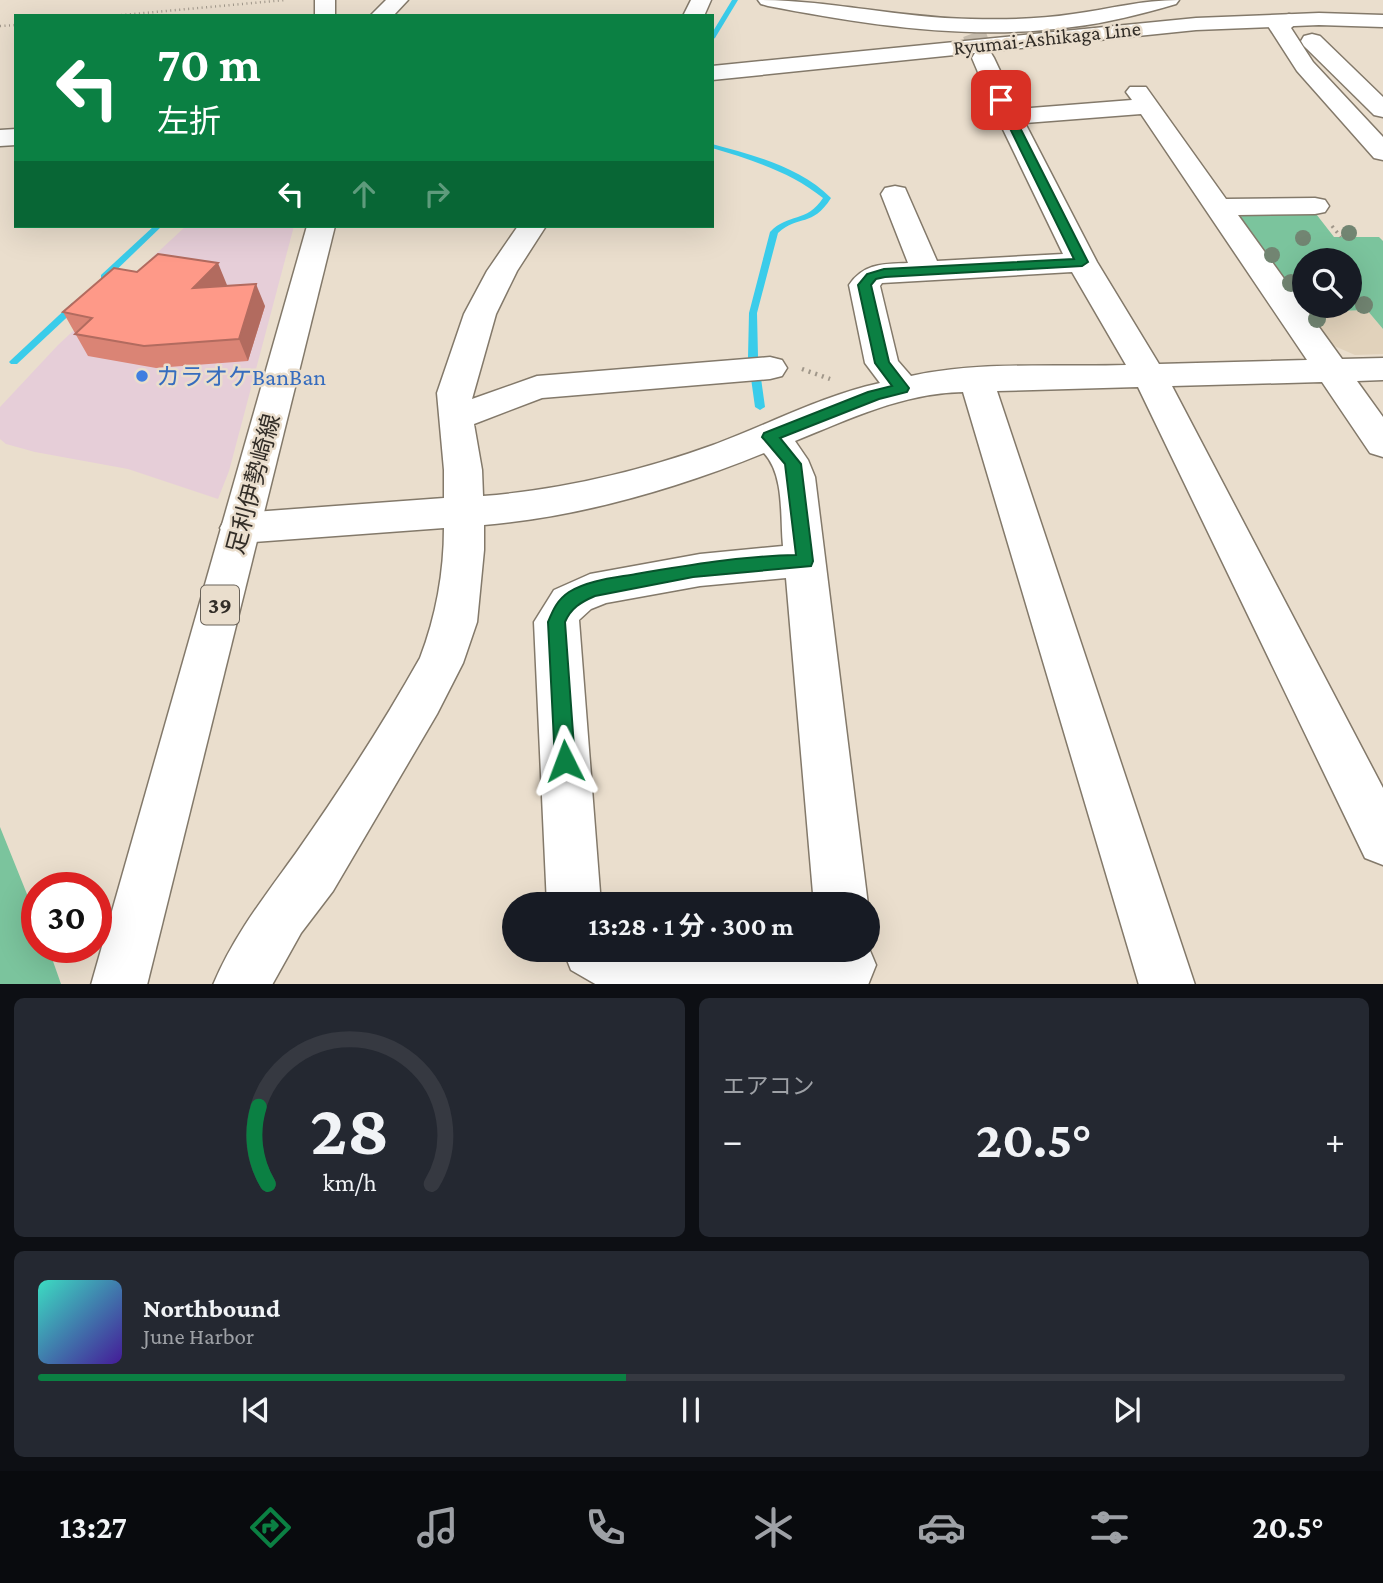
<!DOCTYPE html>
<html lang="ja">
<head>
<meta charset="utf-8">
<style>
	:root { --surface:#171b24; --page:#242831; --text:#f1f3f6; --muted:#9ea1a6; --line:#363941; --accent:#0b8043 }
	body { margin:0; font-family:"Crimson Pro","Noto Sans JP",serif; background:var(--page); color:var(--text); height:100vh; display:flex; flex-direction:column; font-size:26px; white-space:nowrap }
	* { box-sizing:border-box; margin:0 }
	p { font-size:23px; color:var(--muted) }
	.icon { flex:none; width:38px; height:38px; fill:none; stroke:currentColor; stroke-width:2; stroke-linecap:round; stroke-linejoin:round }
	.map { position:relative; height:984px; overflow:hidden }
	.details { display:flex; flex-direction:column; gap:14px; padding:14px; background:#0d0f14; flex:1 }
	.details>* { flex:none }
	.guide { position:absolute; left:14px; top:14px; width:700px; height:214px; border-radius:0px; box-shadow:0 7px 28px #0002; background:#0b8043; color:#fff; overflow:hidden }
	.controls { position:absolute; left:1292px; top:248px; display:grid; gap:14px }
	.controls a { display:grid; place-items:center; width:70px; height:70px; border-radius:50%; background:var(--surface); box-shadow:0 7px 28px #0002; font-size:35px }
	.speed { position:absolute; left:21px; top:872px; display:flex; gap:14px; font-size:35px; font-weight:700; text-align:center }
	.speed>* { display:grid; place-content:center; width:91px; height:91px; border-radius:50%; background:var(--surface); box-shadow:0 7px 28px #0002; line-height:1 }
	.speed .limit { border:10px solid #d22; background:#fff; color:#111 }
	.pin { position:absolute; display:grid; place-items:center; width:60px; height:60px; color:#fff; margin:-30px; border-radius:14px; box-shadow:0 4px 10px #0006 }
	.me { position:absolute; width:77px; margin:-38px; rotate:357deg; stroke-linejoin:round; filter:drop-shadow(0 0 5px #0008) }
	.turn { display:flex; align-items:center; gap:24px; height:147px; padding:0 28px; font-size:32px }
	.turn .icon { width:91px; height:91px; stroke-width:2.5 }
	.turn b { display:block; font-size:49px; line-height:60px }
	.lanes { display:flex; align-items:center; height:66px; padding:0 28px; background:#0003; justify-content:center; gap:35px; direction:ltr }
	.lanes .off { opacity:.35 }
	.big { font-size:52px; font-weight:700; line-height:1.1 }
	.details .widget { flex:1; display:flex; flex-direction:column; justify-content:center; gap:10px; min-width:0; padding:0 24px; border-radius:10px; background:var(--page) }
	.details .dial { align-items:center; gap:0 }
	.dial svg { height:182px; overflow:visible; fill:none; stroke:var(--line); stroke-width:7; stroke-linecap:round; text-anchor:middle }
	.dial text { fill:var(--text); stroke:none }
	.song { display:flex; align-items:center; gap:21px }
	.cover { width:84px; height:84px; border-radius:10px; background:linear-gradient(135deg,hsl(170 70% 55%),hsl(260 70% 35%)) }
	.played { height:7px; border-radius:4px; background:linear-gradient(90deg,var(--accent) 45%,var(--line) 45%) }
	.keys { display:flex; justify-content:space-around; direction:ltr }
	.heat { display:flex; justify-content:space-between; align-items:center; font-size:38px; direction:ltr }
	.details .tiles { flex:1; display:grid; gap:14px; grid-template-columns:1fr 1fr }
	.widget:last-child { grid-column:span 2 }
	.trip { position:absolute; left:502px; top:892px; width:378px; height:70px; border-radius:35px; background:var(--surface); box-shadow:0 7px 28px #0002; font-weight:700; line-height:70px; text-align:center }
	.menu { display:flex; height:112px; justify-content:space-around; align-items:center; background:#090b0e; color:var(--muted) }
	.menu .icon { width:49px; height:49px }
	.menu .current { color:var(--accent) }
	.menu b { font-size:32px; color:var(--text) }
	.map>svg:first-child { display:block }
</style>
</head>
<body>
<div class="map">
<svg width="1383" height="985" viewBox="0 0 1383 985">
	<rect width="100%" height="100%" fill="#eadecd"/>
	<polygon fill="#e6ced8" points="186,226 294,226 229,471 218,499 128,469 35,452 6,444 0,439 0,407 58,345"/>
	<polygon fill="#e1d2bb" points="1367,310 1383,329 1383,354 1355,355 1332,345 1307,312"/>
	<g fill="#7bc49d" fill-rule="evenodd">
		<path d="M1313,210L1334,237H1379L1383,241V329L1367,310L1307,312L1239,218L1248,211ZM1304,261H1349V306H1304Z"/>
		<polygon points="0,827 37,919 37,947 48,947 61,984 0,984"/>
	</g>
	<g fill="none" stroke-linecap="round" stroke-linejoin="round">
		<g fill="#3accea" fill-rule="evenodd">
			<polygon points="732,0 738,0 715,38 712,40 712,33"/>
			<path d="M712,144C753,155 800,167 831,198C812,228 799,214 778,233L757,313L758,357L765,407L760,410L755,407L748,357L749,313L770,232C788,213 807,223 823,198C791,172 752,160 712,148Z"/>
			<polygon points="154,226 162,226 107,279 101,279 101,275"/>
			<polygon points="75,302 78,303 78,307 17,364 11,364 9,362 11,360 72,303"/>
		</g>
		<polyline stroke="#c5bbac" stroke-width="23" stroke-dasharray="23 11" stroke-linecap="butt" points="974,33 983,58"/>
		<g stroke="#83796a" stroke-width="3">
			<g id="minor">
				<polygon points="386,0 408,0 393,16 370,16"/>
				<polygon points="691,0 711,0 704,16 683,16"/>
				<path d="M758,0C829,0 900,18 971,19C1005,20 1040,19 1073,14C1110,9 1142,0 1179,0L1176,4C1142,14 1107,23 1072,27C970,41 867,25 768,6L761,4Z"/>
				<polygon points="1289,14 1296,16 1300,20 1291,28 1313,62 1383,137 1383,160 1374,158 1297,71 1268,26 1271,21"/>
				<polygon points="1312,34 1320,36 1383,97 1383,117 1374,115 1304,46 1301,41 1304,36"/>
				<path d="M983,51L991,53L994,58L1018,109L1132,100L1126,92L1130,87H1146L1226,199L1315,198L1325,200L1329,206L1325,212L1315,214L1238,215L1342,359L1383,358V380L1357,381L1383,417V457L1370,453L1322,382L1172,386L1383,788V865L1365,858L1138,387L997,391L1195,985H1139L963,392C903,393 850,419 795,441L808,460L815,477L868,905H814L786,578L700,586L606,603L591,609L579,620L601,905H547L534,622L554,590L590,574L700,554L783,546C780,517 785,476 764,453C676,489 578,517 484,525V550L477,622L463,663L437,714L333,891L301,933L272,985H213C234,935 265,896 296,853C340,790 383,724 420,658C436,616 444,572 444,528L240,543L226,539L220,528L226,517L240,513L444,498V470L437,393L464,314L487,271L518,226H546L517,271L496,314L472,399L537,376L770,357L782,360L787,368L782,376L770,379L542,398L474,424L482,470L483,496C560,490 641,471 713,445C767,425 824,395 880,383L865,363L849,285C864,263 883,264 908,263L881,194L885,188L895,186L905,188L937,261L1063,254L997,117L972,58L975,53ZM1141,114L1307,360L1159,364L1097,262L1025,123ZM1072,272L1126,365C1056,367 979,361 911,376L898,361L880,286L882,283Z"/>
				<polygon points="868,946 876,965 868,985 597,985 571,970 563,950 868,950"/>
			</g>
		</g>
		<g stroke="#83796a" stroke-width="3">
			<g id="major">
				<rect x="315" y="0" width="20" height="16"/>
				<polygon points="1319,13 1383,15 1383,27 1319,25 1196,30 712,80 712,66 1196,18"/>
				<polygon points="16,129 16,145 0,146 0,130"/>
				<polygon points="307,226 335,226 147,985 91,985"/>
			</g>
		</g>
		<g stroke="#a0978a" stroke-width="2.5" stroke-dasharray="1 3.5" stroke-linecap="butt">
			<polyline points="112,16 285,0"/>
			<polyline points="0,26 16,25"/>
		</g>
		<polyline stroke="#a0978a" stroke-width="3.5" stroke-dasharray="2 4.5" stroke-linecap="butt" points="1332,226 1341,237"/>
		<polyline stroke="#a0978a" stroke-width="4.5" stroke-dasharray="2 5" stroke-linecap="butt" points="802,369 830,379"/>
		<use href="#minor" fill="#fff" fill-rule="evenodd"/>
		<use href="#major" fill="#fff" fill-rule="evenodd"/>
	</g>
	<g fill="#728572">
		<circle cx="1349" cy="233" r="8"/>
		<circle cx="1303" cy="238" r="8"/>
		<circle cx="1272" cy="255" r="8"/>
		<circle cx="1291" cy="283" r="9"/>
		<circle cx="1364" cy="305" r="9"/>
		<circle cx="1317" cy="319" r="9"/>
	</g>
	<polygon fill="#da8475" points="227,285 226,286 265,306 248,361 156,368 88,356 63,312"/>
	<g fill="#b26b5f">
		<polygon points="218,263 227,285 203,310 193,288"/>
		<polygon points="256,284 265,306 248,361 239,339"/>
	</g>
	<polygon fill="#fe9988" stroke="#b26b5f" stroke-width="2" points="158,254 218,263 193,288 256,284 239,339 144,346 75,334 92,318 63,312 114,268 137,272"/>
	<path fill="#0b8043" stroke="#07532c" stroke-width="2" d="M1001,97L1006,100L1088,262L1082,266L885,277L876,279L871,285L889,362L909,388L907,392L879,399L780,438L801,464L813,561L811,566L693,577L595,596C581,602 571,608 565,622L575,761L572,767L565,770L557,767L555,761L548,622C553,610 557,600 569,592C589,580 614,578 636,574C689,565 742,556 796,555L785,464L762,437L764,433L868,392L892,386L875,363L858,285L867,274L884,269L1074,259L996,100Z"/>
	<circle fill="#3f7fe0" stroke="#eadecd" stroke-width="2.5" cx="142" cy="376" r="7"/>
	<g text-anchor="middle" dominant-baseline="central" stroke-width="5" stroke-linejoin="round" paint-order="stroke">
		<g font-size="21" fill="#322d27" stroke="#eadecd">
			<text transform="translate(1047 38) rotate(-6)">Ryumai-Ashikaga Line</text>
		</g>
		<rect fill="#eadecd" stroke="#696259" stroke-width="2" x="201" y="585.5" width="38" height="39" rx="5"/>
		<g font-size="23" font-weight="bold" fill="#322d27">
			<text x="220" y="605">39</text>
		</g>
		<g font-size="24" fill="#366cbe" stroke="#eadecd" text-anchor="start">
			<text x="156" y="376">カラオケBanBan</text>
		</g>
		<g font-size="24" fill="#322d27" stroke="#eadecd">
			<text transform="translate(253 484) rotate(-75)">足利伊勢崎線</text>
		</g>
	</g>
</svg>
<div class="controls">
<a><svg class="icon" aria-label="search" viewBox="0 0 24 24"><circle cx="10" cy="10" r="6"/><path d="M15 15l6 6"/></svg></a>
</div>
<div class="speed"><div class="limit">30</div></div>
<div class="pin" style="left:1001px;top:100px;background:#d93025"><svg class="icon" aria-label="arrive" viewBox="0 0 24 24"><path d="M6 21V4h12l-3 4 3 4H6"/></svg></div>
<svg class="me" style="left:565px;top:761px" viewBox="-20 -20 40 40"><path d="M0-17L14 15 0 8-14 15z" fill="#0b8043" stroke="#fff" stroke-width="4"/></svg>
<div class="trip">13:28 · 1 分 · 300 m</div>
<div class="guide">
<div class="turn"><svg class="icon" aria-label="left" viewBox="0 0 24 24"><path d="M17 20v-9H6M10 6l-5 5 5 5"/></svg><div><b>70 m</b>左折</div></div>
<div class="lanes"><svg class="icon" aria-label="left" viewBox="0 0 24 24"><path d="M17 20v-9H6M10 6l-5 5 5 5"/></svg><svg class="icon off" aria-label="ahead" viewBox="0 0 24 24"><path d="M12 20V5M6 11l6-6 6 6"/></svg><svg class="icon off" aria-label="right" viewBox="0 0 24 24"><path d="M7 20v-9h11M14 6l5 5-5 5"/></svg></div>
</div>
</div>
<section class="details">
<div class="tiles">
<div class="widget dial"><svg viewBox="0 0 100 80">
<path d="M14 69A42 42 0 1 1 86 69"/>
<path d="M14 69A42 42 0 0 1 10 35" stroke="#0b8043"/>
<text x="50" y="56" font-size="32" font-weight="700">28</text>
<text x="50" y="72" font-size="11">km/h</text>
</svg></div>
<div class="widget"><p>エアコン</p>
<div class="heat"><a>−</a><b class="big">20.5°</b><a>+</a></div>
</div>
<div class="widget">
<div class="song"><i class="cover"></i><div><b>Northbound</b><p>June Harbor</p></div></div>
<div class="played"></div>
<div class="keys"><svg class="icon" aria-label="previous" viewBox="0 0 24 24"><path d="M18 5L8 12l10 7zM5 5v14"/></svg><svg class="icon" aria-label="pause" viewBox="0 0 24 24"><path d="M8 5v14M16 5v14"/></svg><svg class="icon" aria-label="next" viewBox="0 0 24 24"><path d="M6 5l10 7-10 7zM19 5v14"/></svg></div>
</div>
</div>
</section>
<nav class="menu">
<b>13:27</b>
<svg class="icon current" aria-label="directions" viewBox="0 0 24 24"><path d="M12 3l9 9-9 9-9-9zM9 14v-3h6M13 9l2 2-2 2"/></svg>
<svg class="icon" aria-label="music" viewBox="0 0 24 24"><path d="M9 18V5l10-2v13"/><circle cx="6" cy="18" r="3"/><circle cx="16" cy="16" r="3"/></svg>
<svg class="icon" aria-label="phone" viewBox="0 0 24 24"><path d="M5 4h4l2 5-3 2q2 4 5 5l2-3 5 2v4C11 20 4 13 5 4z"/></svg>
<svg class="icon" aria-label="climate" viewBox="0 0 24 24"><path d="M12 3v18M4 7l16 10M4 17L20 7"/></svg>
<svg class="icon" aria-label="car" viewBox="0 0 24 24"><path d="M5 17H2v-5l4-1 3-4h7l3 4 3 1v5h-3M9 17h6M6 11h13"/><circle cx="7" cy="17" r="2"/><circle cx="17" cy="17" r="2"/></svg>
<svg class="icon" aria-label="filters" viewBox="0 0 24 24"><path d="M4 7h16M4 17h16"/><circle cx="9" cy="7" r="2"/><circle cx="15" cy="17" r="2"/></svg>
<b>20.5°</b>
</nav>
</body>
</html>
